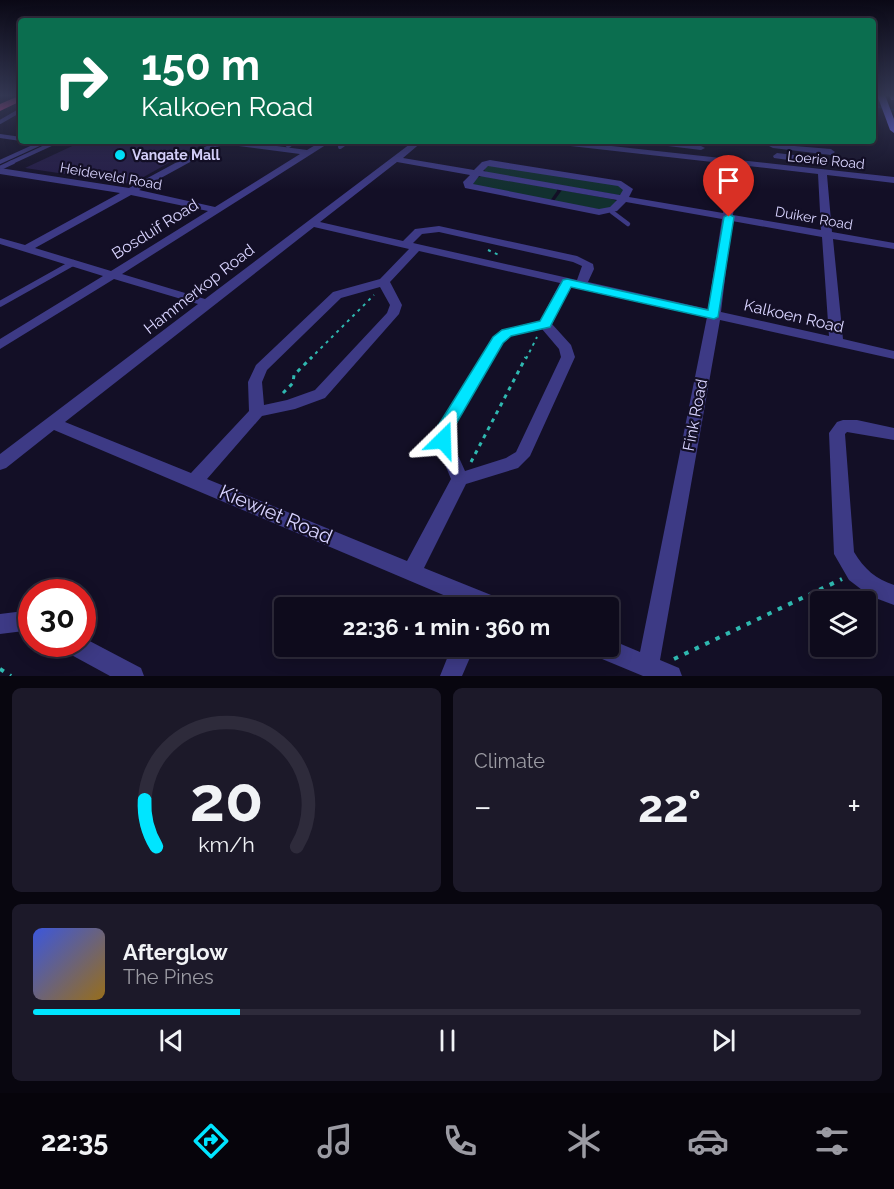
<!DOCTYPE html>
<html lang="en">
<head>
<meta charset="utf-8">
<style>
	:root { --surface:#0e0b1c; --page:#1c1929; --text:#f1f3f6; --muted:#9b9ba3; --line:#2e2b3b; --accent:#00e5ff }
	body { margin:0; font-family:Raleway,sans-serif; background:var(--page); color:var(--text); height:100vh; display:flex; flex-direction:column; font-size:22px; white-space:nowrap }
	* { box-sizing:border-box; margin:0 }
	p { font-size:20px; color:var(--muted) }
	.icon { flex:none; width:33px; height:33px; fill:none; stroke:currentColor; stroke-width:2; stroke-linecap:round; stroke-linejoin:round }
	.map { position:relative; height:676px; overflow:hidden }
	.drawer { display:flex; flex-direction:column; gap:12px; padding:12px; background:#08060f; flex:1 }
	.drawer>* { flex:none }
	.banner { position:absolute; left:18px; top:18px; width:858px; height:126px; border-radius:6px; box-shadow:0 3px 15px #0003,0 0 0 2px var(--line); background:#0b6e4f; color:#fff; overflow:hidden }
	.tools { position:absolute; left:810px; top:591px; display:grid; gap:12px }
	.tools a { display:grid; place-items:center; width:66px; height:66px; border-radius:6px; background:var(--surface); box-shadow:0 3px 15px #0003,0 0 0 2px var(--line); font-size:30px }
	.speed { position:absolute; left:18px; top:579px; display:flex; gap:12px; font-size:30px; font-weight:700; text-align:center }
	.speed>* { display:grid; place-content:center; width:78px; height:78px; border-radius:50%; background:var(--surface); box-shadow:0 3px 15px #0003,0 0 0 2px var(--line); line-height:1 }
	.speed .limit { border:9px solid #d22; background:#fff; color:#111 }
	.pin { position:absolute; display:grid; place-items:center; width:51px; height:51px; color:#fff; margin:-62px -26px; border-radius:50% 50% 50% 0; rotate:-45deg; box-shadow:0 0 6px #0007 }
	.pin .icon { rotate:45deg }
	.me { position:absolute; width:66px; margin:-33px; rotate:22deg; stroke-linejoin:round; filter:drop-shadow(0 0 4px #0008) }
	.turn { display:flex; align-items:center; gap:21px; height:126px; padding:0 24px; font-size:27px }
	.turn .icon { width:78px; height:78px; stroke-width:2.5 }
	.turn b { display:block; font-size:42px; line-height:51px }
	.big { font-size:45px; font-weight:700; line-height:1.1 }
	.drawer .widget { flex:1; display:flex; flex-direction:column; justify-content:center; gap:9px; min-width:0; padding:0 21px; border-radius:9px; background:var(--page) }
	.drawer .dial { align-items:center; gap:0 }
	.dial svg { height:156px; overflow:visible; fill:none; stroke:var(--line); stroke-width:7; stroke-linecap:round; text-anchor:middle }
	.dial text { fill:var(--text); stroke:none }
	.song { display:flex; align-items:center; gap:18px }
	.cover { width:72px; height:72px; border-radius:9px; background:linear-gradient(135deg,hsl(230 70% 55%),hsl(40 70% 35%)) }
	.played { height:6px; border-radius:3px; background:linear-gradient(90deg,var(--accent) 25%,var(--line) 25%) }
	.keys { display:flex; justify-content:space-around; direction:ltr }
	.heat { display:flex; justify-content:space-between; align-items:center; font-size:33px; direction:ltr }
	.drawer .tiles { flex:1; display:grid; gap:12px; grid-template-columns:1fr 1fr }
	.widget:last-child { grid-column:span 2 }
	.trip { position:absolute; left:274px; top:597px; width:345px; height:60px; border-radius:6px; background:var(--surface); box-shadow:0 3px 15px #0003,0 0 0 2px var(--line); font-weight:700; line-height:60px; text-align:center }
	.menu { display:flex; height:96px; justify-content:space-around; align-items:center; background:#06040b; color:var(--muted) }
	.menu .icon { width:42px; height:42px }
	.menu .selected { color:var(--accent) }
	.menu b { font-size:27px; color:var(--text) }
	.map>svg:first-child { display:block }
</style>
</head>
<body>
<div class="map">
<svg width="894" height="676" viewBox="0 0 894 676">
	<rect width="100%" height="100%" fill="#130f26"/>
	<g fill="#12302f">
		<polygon points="488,165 619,185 624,188 622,194 619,195 487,173 484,170"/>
		<polygon points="482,176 557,189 557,191 550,201 476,188 471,184 476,178"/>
		<polygon points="562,190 611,199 617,201 608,211 554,201"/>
	</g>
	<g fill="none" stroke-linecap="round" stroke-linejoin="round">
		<polyline stroke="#0c2248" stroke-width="2" points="873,106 894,110"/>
	</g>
	<polygon fill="#241b47" points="83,141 208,141 131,184 25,168"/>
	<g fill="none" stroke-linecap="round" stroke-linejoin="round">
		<polyline stroke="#2fb8b0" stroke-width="1.5" stroke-dasharray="1.5 2" stroke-linecap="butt" points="130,145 138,141"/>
		<g stroke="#2fb8b0" stroke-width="2" stroke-dasharray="3 4.5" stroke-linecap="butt">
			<polyline points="488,250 499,255"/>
			<polyline points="310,359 374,295"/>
			<polyline points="526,359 537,337"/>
		</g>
		<g stroke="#2fb8b0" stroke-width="3" stroke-dasharray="4 5" stroke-linecap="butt">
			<polyline points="283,393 293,383 294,375 312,357"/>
			<polyline points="471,462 526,357"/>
		</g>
		<g stroke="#2fb8b0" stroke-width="4" stroke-dasharray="4.5 7" stroke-linecap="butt">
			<polyline points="674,659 842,579"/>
			<polyline points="0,669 11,676"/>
		</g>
		<g stroke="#3d3a85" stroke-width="4">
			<polyline points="0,122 21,110"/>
			<polyline points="0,136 21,139"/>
			<polyline points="288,146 296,141"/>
			<polyline points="340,147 347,142 344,141"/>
			<polyline points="0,162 46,141"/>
			<polyline points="10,163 58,141"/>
		</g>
		<g stroke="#3d3a85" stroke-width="4.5">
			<polyline points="0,168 13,162"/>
			<polyline points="612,212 628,224"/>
		</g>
		<polyline stroke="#3d3a85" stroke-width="6" points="0,304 73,263"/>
		<g fill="#3d3a85" fill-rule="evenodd">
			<path d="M216,141H239L307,150L322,141H332L122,274L205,299L414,141H423L403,158L474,170L482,162L490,160L621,181L633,189L629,197L723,213L730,164L544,143L540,141H566L894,177V183L827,175L832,232L894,243V249L833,239L843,339L894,351V359L720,320L660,660L679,668L682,676H643L590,654L587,646H609V639L640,652L707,317L571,286L552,324L571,345L575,357L530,456L518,468L466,484L424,568L506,601L509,608H474L54,430L6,468L0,470V454L198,304L114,279L0,349V339L103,276L0,244V238L25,245L120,193L0,174V168L129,188ZM223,144L300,154L215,207L139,190ZM397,162L470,175L463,182L465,188L599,215L617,211L626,202L722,219L708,309L588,282L594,269L593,264L577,256L439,226L415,229L403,241L320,222ZM739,165L818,174L821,230L733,215ZM488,166L618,186L623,190L620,195L483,171ZM479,176L617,200L610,207L599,209L473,184ZM131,195L208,211L111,271L35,248ZM732,221L822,237L829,336L721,312ZM314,227L409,249L380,279L333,292L256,365L248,382L249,411L191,473L65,422ZM439,232L573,262L582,266L577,280L413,243L422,234ZM419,251L560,283L540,321L501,330L493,338L437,429L435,440L451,479L407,561L207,479L262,416L295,409L325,398L399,314L402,305L390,282ZM380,287L390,305L387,313L315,390L287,400L264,405L262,382L267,370L341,298ZM542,329L559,349L561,357L516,452L506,458L465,471L451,440L453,429L503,343L511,336Z"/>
			<polygon points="639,141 663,141 701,146 705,148 701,150 643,143"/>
			<polygon points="770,144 831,149 835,152 831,155 773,148 769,146"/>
			<polygon points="777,153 810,157 814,160 810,163 774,158 773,156"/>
			<path d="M843,420H857L894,428V440L847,432L845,434L854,552C864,569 876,579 894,585V605L870,596L849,580L834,554L829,433L837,422Z"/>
			<polygon points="32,610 32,630 0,634 0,614"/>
			<polygon points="82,637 141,668 144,676 110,676 66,652 63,644 82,644"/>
			<polygon points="452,646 475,646 462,676 440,676"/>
		</g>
		<g fill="#6f6bff" fill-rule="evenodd">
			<polygon points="877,95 885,95 894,119 894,133 890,130"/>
			<polygon points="889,95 894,95 894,100 891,100"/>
		</g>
		<polygon fill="#ff4fa3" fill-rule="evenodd" points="21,95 21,101 0,111 0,104"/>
	</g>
	<linearGradient id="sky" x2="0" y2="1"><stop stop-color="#0a0815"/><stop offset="0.5" stop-color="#333752"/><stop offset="1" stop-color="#333752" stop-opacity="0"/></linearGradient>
	<rect width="894" height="190" fill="url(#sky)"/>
	<polygon fill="#00e5ff" stroke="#0095a6" stroke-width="1.5" points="729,214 734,217 718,317 714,319 571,287 550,327 511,336 503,343 453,429 449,444 443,446 437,444 435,440 436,429 493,337 502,330 540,321 563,280 567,279 708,310 724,217"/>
	<circle fill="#00e5ff" stroke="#130f26" stroke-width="2" cx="120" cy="155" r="6"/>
	<g text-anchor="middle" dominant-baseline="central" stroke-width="4.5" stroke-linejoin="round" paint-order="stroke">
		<g font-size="14" font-weight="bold" fill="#d9d4ff" stroke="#130f26" text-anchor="start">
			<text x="132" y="155">Vangate Mall</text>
		</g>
		<g font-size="14" fill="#d9d4ff" stroke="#130f26">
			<text transform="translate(826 160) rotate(6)">Loerie Road</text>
			<text transform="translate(111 176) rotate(10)">Heideveld Road</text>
			<text transform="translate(814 218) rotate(10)">Duiker Road</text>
		</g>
		<g font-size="16" fill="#d9d4ff" stroke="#130f26">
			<text transform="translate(155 229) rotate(-32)">Bosduif Road</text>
			<text transform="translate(199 289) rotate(-38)">Hammerkop Road</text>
			<text transform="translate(794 316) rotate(13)">Kalkoen Road</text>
			<text transform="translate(695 415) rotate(-79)">Fink Road</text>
		</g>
		<g font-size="20" fill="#d9d4ff" stroke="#130f26">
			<text transform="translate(276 514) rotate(23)">Kiewiet Road</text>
		</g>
	</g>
</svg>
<div class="tools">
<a><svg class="icon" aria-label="layers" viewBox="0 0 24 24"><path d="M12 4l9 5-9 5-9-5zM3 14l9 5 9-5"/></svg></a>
</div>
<div class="speed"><div class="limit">30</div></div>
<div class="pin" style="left:729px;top:217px;background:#d93025"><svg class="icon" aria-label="arrive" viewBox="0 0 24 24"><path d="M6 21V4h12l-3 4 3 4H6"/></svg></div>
<svg class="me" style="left:443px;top:440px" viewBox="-20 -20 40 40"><path d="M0-17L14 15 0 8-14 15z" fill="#00e5ff" stroke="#fff" stroke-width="4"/></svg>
<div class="trip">22:36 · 1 min · 360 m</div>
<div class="banner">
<div class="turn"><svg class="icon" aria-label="right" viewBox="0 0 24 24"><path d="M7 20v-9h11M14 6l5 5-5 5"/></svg><div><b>150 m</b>Kalkoen Road</div></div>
</div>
</div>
<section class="drawer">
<div class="tiles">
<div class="widget dial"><svg viewBox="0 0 100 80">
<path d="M14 69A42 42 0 1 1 86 69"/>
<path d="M14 69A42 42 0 0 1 8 45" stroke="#00e5ff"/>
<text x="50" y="56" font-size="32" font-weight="700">20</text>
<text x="50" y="72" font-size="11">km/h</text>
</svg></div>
<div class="widget"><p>Climate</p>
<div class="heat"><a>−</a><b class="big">22°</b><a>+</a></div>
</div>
<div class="widget">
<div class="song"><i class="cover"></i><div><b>Afterglow</b><p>The Pines</p></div></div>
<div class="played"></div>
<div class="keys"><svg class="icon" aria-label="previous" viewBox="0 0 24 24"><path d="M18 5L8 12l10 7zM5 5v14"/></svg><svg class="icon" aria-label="pause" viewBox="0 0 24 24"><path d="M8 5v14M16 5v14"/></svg><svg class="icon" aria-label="next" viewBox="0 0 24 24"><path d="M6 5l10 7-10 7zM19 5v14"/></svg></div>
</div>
</div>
</section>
<nav class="menu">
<b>22:35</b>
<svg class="icon selected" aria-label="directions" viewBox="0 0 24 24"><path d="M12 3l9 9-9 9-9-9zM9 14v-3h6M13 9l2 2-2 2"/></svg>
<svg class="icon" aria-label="music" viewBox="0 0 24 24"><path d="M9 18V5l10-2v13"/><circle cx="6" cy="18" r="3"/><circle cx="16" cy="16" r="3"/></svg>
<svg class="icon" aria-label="phone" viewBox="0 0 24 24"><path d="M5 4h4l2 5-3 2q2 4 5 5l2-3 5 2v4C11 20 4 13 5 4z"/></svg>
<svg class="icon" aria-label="climate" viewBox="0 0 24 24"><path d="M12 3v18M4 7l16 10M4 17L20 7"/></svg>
<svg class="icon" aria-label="car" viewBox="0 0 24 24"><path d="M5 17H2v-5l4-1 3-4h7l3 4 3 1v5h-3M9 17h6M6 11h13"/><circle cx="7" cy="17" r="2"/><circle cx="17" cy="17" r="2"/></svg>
<svg class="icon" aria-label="filters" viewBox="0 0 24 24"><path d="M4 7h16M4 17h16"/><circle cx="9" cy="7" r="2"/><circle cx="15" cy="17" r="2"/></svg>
</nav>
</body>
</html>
